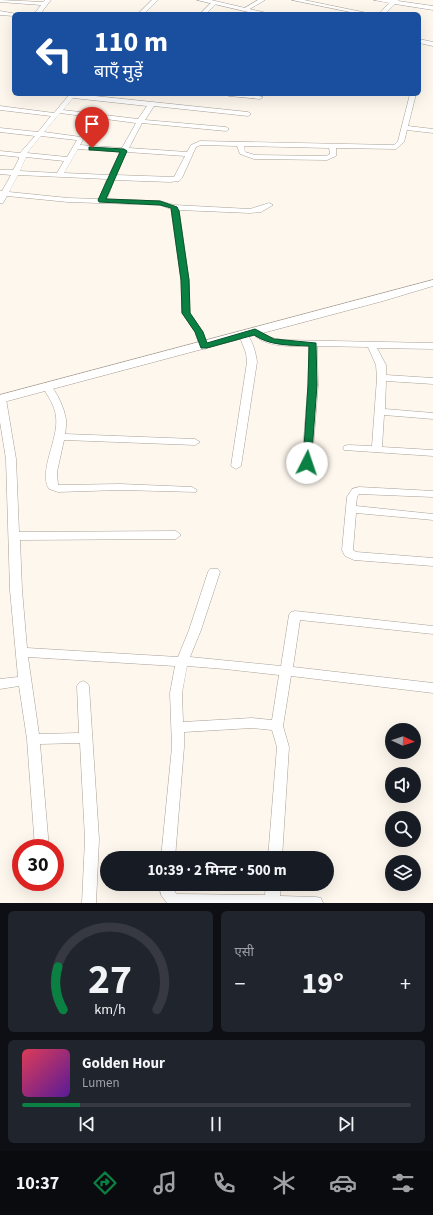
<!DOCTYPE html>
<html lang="hi">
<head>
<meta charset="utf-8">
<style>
	:root { --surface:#171b24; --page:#20242c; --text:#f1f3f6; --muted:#9ea1a6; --line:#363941; --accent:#0b8043 }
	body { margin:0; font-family:"Source Sans 3","Noto Sans Devanagari",sans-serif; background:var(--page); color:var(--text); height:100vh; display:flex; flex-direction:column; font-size:15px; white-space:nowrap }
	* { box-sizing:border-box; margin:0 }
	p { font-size:13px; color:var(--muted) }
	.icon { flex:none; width:22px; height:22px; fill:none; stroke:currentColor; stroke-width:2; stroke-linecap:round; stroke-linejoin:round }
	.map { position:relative; height:903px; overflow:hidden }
	.drawer { display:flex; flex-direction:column; gap:8px; padding:8px; background:#0d0f14; flex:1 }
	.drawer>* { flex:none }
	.top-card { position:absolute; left:12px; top:12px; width:409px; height:84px; border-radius:6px; box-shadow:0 4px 16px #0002; background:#1a4fa0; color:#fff; overflow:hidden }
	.needle { width:26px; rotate:93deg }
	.fabs { position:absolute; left:385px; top:723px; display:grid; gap:8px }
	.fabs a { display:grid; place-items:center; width:36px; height:36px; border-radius:50%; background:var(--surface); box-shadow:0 4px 16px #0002; font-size:20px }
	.speed { position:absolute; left:12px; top:839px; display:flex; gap:8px; font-size:20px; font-weight:700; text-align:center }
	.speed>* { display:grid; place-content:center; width:52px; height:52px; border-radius:50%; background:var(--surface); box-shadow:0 4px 16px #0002; line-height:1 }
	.speed .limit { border:6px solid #d22; background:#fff; color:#111 }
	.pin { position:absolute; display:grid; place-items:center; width:34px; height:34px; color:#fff; margin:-41px -17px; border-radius:50% 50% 50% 0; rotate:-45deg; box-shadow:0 0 4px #0007 }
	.pin .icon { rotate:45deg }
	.me { position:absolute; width:44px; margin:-22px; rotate:4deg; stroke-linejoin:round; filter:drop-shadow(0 0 3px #0008) }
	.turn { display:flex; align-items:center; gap:14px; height:84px; padding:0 16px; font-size:18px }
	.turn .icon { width:52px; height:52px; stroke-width:2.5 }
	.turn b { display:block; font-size:28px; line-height:34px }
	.big { font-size:30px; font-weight:700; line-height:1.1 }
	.drawer .card { flex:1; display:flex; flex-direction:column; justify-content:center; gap:6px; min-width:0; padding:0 14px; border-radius:6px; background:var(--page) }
	.drawer .dial { align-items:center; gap:0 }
	.dial svg { height:104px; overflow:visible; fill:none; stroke:var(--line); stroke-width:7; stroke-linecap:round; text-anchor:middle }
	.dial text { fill:var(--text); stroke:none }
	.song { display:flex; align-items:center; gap:12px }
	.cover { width:48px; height:48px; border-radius:6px; background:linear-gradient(135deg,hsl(350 70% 55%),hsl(270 70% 35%)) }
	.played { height:4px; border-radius:2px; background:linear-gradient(90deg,var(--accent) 15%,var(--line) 15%) }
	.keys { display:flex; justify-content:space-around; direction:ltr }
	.heat { display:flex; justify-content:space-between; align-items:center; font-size:22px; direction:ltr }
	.drawer .tiles { flex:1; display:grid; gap:8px; grid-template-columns:1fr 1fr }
	.card:last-child { grid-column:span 2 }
	.trip { position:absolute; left:100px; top:851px; width:234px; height:40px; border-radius:20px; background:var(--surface); box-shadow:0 4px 16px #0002; font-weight:700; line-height:40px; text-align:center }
	.tabs { display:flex; height:64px; justify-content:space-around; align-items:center; background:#090b0e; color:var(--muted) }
	.tabs .icon { width:28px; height:28px }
	.tabs .selected { color:var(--accent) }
	.tabs b { font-size:18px; color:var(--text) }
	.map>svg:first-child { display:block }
</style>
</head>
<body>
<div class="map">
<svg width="433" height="903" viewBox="0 0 433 903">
	<rect width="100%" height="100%" fill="#fef7ee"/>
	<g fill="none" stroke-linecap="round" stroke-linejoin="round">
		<g stroke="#a8a096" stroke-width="1">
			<g id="minor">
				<polygon points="0,0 43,2 45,0 51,0 40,14 34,14 41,5 0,2"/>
				<polygon points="152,0 158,0 144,14 138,14"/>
				<polygon points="258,0 265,0 248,10 243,9"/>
				<polygon points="292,0 304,0 372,14 360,14"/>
				<polygon points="374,0 399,0 398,1 433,6 433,10 395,4 385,14 379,14 389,3"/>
				<polygon points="212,2 217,3 206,14 200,14"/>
				<polygon points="0,11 17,14 14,14 14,16 0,15"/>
				<path d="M76,94L248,112L251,114L248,116L154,106L145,120L226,127L229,129L226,131L142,123L129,148L187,152L191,145L200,141L394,145L398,141L410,94H416L408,126L433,129V133L407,130L404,142L396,149L336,148V156L327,160L254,159L240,154L237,146L201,145L196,147L182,178L179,181L170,182L114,180L107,199L160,201L174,205L250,209L269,203L273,205L261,212L250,213L179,210L189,280L190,313L203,332L208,347L204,350L200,347L195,332L182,313L181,280L171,209L160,205L68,202L7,196L3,203H0V191H2L11,175L0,174V170H13L19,159V157L0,155V151L20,153L35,136L0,132V128L38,132L51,116L0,110V106L54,113L69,95ZM73,98L147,106L138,119L63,110ZM60,113L136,123L122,148L80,145L83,140L81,137L44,132ZM41,136L76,140H77L67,157L27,153ZM244,146L329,148L330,154L326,156L255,155L245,152ZM78,149L120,152L109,175L64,173ZM127,152L185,156L174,177L116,175ZM26,157L64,161L57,173L20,171ZM18,175L107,179L99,199L68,198L9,192Z"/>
				<polygon points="226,94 249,94 263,97 260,99 229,96"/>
				<path d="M255,329L267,337L284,340L433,343V349L377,348L386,365V375L433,378V384L386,381L385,409L433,413V419L384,415L382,447L433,450V456L344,450L343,448L344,446L348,445L372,446L377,378L376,365L368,347L317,346L318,385L312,463L307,466L303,465L302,463L308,385L309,346C290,346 264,348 251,332Z"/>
				<path d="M243,332C252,335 256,354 257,362L241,466L236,469L231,466L247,362L246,353L239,335Z"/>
				<path d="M47,383C54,385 64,408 65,415C67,422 66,428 65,434L195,439L200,442L195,445L64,440L57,472L58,485L120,484L192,487L197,490L196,492L120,490L58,492L49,489C38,471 59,439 56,417C55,406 48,396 42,386Z"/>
				<path d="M0,396L4,397L6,399L16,459L19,532L176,531L181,535L176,539L20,540L22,590L27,648L178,657L189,630L208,572L210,569H218L220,572L201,630L190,657L281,666L289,615L291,612L295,611L433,626V634L300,620L293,667L433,683V693L291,676L283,726L289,747L282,858H268L277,747L272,730L252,728L184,732V747L175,858H161L172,747L170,693L175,666L28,657L39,734L79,733L77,686L79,683L83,681L87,683L89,686L99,839L96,903H82L85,839L80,743L40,744L49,848H35L27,739L19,686L0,689V679L18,677L10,590L6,459L0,422ZM187,666L225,669L279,675L272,720L252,718L183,722L182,693Z"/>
				<polygon points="359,487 433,491 433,497 359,494 357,497 356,506 433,514 433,520 356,513 353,550 356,552 433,558 433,566 354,560 345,556 342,550 347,497 352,489"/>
				<polygon points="159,884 173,884 175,892 177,894 265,895 266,884 280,884 280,896 316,897 321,898 323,903 167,903 161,895"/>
			</g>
		</g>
		<g stroke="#a8a096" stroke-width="1">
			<g id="tertiary">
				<polygon points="197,0 211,0 271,14 257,14"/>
				<polygon points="419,39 433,42 433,46 419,43"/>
				<polygon points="433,280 433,286 383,301 0,403 0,395"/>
			</g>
		</g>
		<use href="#minor" fill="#fff" fill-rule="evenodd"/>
		<use href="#tertiary" fill="#fff" fill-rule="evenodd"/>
	</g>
	<path fill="#0b8043" stroke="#07532c" d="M89,147L124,149L127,151L106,199L160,201L177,207L179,211L189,280L190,313L203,332L207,343L255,329L274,339L316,343L317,385L311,465H304L303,463L308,385L309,346C290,345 270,346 254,335L207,348H201L195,332L182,313L181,280L171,208L160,205L99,202L98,200L120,152L92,150H89Z"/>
</svg>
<div class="fabs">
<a><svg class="needle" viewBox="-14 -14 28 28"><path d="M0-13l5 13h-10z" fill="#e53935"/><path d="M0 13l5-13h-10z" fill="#9ea1a6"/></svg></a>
<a><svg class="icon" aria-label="sound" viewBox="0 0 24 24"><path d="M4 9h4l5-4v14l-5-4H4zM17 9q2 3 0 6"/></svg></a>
<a><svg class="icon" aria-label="search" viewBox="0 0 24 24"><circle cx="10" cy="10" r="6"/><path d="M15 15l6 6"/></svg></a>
<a><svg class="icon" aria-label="layers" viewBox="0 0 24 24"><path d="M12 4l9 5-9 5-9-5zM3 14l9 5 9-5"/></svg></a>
</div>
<div class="speed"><div class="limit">30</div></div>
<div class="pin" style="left:92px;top:148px;background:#d93025"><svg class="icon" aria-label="arrive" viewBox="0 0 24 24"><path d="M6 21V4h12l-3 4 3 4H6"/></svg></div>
<svg class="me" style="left:307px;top:463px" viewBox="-20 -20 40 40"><circle r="19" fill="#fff"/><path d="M0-13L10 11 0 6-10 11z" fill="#0b8043"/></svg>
<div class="trip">10:39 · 2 मिनट · 500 m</div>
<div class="top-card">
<div class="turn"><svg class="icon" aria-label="left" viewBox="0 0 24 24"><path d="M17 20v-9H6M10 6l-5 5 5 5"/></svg><div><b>110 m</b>बाएँ मुड़ें</div></div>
</div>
</div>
<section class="drawer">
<div class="tiles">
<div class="card dial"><svg viewBox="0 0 100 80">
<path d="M14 69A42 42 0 1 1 86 69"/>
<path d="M14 69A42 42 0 0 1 10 36" stroke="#0b8043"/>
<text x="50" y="56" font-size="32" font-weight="700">27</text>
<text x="50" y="72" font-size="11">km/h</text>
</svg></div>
<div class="card"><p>एसी</p>
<div class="heat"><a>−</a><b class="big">19°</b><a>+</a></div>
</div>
<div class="card">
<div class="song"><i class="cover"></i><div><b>Golden Hour</b><p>Lumen</p></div></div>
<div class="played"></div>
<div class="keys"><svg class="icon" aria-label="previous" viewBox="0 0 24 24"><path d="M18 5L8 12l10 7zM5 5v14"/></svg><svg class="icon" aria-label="pause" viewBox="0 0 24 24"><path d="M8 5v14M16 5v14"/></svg><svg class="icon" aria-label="next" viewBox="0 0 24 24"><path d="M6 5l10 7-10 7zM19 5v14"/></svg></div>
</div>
</div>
</section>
<nav class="tabs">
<b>10:37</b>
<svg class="icon selected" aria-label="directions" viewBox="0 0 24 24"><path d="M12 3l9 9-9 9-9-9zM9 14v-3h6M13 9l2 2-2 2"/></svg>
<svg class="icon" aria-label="music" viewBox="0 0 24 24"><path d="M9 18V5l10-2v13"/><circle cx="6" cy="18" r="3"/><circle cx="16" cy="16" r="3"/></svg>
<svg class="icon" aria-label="phone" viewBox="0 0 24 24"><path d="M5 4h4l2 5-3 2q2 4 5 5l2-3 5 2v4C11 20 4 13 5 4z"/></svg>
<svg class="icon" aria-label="climate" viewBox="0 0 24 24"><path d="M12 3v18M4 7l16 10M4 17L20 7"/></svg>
<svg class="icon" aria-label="car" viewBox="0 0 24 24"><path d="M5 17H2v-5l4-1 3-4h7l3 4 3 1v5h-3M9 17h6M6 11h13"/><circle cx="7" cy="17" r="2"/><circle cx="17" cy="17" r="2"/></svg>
<svg class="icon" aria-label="filters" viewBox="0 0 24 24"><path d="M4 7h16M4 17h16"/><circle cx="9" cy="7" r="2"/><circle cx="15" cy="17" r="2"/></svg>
</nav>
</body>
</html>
